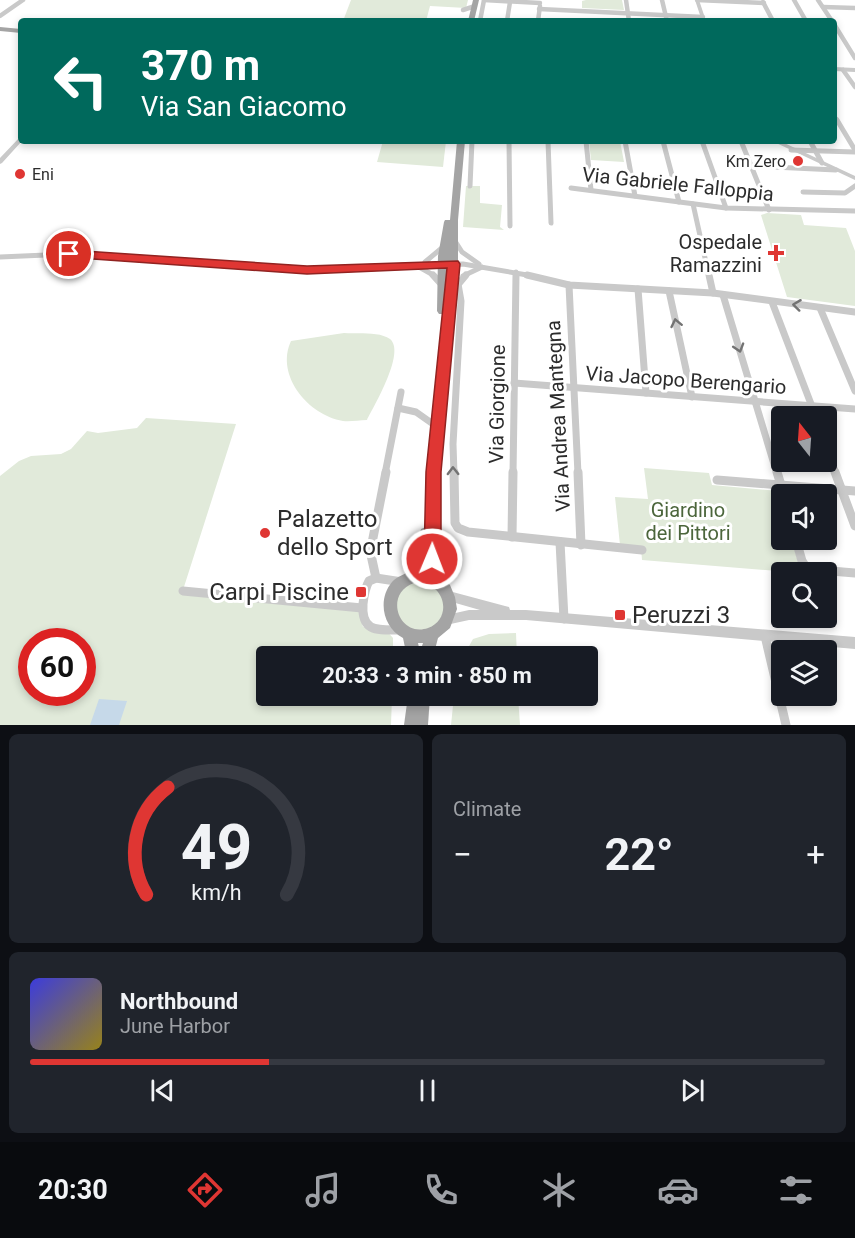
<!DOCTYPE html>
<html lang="en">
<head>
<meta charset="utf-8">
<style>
	:root { --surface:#171b24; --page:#20242c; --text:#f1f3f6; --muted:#9ea1a6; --line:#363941; --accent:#df3633 }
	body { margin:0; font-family:Roboto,sans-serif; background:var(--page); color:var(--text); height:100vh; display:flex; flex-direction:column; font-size:22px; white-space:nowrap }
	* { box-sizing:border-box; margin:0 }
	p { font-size:20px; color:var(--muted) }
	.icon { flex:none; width:33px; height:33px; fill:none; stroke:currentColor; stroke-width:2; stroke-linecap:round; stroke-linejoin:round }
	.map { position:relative; height:725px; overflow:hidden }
	.drawer { display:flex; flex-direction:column; gap:9px; padding:9px; background:#0d0f14; flex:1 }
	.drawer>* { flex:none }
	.guide { position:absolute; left:18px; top:18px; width:819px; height:126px; border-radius:6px; box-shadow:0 3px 9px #0003; background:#00695c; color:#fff; overflow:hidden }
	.needle { width:39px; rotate:343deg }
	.buttons { position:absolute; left:771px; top:406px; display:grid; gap:12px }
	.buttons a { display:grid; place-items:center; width:66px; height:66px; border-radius:6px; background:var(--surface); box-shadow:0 3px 9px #0003; font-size:30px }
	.speed { position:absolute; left:18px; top:628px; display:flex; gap:12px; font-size:30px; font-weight:700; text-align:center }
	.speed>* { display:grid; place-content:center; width:78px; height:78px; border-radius:50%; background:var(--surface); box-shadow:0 3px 9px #0003; line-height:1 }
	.speed .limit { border:9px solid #d22; background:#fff; color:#111 }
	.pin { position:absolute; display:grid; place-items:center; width:51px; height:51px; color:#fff; margin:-26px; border:3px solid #fff; border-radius:50%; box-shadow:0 2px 6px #0007 }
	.me { position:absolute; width:66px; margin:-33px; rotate:1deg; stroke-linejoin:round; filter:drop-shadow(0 0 4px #0008) }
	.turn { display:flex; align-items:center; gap:21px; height:126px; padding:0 24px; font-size:27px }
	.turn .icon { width:78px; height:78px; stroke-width:2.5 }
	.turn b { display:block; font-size:42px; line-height:51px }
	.big { font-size:45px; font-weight:700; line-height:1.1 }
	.drawer .tile { flex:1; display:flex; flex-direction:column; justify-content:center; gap:9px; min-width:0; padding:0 21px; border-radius:9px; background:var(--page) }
	.drawer .dial { align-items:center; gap:0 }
	.dial svg { height:156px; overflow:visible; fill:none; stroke:var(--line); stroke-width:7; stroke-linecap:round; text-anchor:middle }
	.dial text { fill:var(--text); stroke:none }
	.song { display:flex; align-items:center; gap:18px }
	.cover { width:72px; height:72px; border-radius:9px; background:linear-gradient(135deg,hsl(240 70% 55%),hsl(50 70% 35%)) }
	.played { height:6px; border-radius:3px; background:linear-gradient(90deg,var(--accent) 30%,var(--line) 30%) }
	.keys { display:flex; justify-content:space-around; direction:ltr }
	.heat { display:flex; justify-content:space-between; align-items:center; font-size:33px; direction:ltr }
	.drawer .tiles { flex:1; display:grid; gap:9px; grid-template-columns:1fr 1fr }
	.tile:last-child { grid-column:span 2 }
	.trip { position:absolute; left:256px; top:646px; width:342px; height:60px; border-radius:6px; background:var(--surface); box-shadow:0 3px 9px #0003; font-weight:700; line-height:60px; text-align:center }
	.menu { display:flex; height:96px; justify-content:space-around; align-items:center; background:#090b0e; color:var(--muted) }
	.menu .icon { width:42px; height:42px }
	.menu .selected { color:var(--accent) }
	.menu b { font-size:27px; color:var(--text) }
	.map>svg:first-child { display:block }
</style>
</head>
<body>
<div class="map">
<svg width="855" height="725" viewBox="0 0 855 725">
	<rect width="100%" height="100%" fill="#fff"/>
	<g fill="#e1eada" fill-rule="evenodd">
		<polygon points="351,0 468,0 466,8 430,6 426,21 343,21"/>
		<polygon points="586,0 622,0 624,10 582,8 582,1"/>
		<polygon points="383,141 446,141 443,167 377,162"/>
		<polygon points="589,141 620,141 624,162 591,160"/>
		<polygon points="466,186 480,186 480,203 502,205 500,227 504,230 463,227"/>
		<polygon points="767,213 801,215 804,225 846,228 855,251 855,306 787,297 761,215"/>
		<path d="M344,333C356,334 379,331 390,339C406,352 374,406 367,420C359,420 350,422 343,421C308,415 275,375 291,341Z"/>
		<path d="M146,418L236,424L183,590L359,611L363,627L385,629L393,638V657H267V696H392L391,725H0V476L19,461L31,456L61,454L71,449L87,431L98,433L137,428ZM32,642H82V693H32Z"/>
		<polygon points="644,468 709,473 712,485 779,491 781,500 782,540 792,540 801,573 642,560 641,547 620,545 615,497 648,499"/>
		<circle cx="420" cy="606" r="24"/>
		<polygon points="516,633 517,657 463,657 473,639 489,634"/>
		<polygon points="454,696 518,696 520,725 451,725"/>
	</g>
	<polygon fill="#c6d9e9" points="99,699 127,701 119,725 90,725"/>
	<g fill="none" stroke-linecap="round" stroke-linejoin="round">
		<g stroke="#c9c9c9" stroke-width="4.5">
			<polyline points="484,0 540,3"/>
			<polyline points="626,0 629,21"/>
			<polyline points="662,0 667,21"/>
			<polyline points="697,0 764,3"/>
			<polyline points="794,0 806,21"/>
			<polyline points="818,0 832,21"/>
			<polyline points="763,2 773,21"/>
			<polyline points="823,7 855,8"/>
			<polyline points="539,9 703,17"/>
			<polyline points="463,10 475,6"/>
			<polyline points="0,16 23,0"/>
			<polyline points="480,21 484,0"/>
			<polyline points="507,21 510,2"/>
			<polyline points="538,21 540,6"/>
			<polyline points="834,24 855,58"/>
			<polyline points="843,70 855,87"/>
			<polyline points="834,116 838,122"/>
		</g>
		<g stroke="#c9c9c9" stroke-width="5">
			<polyline points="837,120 855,150"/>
			<polyline points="509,141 510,226"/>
			<polyline points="548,141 551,223"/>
			<polyline points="586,141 591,190"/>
			<polyline points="625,141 635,196"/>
			<polyline points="663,141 679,202"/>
			<polyline points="702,141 726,208"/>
			<polyline points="741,141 769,210"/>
			<polyline points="810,141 822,163"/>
			<polyline points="791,150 855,152"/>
			<polyline points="773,167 836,170"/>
			<polyline points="470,186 472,141"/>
			<polyline points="571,188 726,208 855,211"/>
			<polyline points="803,192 845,193 855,186"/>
			<polyline points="693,204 709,276"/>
			<polyline points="455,241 462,252 479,264"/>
			<polyline points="0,257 69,254 307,270 463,264 533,276"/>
			<polyline points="425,262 443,247"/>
			<polyline points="419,267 435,276"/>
			<polyline points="463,276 482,267"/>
			<polyline points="516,276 516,272"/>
		</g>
		<g stroke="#c9c9c9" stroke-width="7">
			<polyline points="433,275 442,285"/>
			<polyline points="527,275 569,285 713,293 855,312"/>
			<polyline points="709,275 713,293"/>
			<polyline points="569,285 578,474"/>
			<polyline points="456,287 466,275"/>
			<polyline points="638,289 646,393"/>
			<polyline points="669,291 692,397"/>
			<polyline points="723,295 777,474"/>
			<polyline points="772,302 816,417"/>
			<polyline points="820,308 855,391"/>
			<polyline points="514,383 855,409"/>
			<polyline points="398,408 416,412 433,424"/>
			<polyline points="826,447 836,474"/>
			<polyline points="385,474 401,392"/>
			<polyline points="454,474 453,444 461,301 458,284"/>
			<polyline points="513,474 516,275"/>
		</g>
		<g stroke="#c9c9c9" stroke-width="9">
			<polyline points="454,472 455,523 458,528 468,532 642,550"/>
			<polyline points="578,472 581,545"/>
			<polyline points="777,472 784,495"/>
			<polyline points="835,472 855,526"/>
			<polyline points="717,480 855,491"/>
			<polyline points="512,537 513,472"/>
			<polyline points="796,540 802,561 807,569 855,573"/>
			<polyline points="560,542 564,619"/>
			<polyline points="376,578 371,555 372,543 386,472"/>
			<polyline points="183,591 362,608"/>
			<path d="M401,630C378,630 361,633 363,604C364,595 365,588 369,581L376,578L402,582"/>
			<polyline points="765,636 786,725"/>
		</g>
		<g fill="#c9c9c9" fill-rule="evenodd">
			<polygon points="695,0 699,0 706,21 702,21"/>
			<polygon points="834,67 855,68 855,72 834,71"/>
			<polygon points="21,137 21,141 22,141 2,163 0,164 0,158 19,138"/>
			<polygon points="772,141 780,141 855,176 855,180"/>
			<polygon points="449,591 505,606 509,607 510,610 526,610 855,637 855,649 526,620 469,620 446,625 442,624 441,620 442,616 469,610 480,610 445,600 444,596 445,592"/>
		</g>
		<g fill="#a4a4a4" fill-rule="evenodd">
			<polygon points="473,0 479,0 474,21 468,21"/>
			<polygon points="0,27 21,29 21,33 0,31"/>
			<path d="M457,141H465L458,220V272L440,472L439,559L443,577L450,585L455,597L457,609L450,628L438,638L433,657H407L403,638C383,627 377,600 392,582C397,576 406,575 410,569C418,556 416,542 421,529L426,527L428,472L444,314H439L437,311L438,256L444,222L445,220H450ZM426,563L428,571L423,570ZM414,583C445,580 454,618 428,628C399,638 383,594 414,583ZM418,643H423L420,652Z"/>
			<polygon points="408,696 430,696 428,725 404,725"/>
		</g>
	</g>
	<defs><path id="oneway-chevron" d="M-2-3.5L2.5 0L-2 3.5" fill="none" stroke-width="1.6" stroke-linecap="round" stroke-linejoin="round" transform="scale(1.5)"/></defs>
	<g stroke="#737373">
		<use href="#oneway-chevron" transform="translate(797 305) rotate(-173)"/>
		<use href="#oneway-chevron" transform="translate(676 323) rotate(-102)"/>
		<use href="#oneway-chevron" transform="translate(739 348) rotate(73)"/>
		<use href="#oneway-chevron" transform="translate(453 471) rotate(-91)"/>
	</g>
	<polygon fill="#df3633" stroke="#912321" stroke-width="1.5" points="69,250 307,266 458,261 460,264 441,472 441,559 438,565 432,567 426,565 424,559 426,472 447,268 307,274 65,257 63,254"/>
	<g fill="#df3633" stroke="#fff" stroke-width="2">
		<circle cx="798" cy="161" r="6"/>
		<circle cx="20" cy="174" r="6"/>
		<path d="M773 244h6v6h6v6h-6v6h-6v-6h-6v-6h6z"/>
		<circle cx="265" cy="533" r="6"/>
		<rect x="355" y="586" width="12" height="12" rx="3"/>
		<rect x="614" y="609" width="12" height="12" rx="3"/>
	</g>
	<g text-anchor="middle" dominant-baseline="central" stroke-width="6" stroke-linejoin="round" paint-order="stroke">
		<g font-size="16" fill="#2c2c2c" stroke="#fff" text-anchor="end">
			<text x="786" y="161">Km Zero</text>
			<text x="32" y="174" text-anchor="start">Eni</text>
		</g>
		<g font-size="20" fill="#2c2c2c" stroke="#fff">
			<text transform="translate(678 184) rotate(6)">Via Gabriele Falloppia</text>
			<text transform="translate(686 380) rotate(4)">Via Jacopo Berengario</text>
			<text transform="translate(497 404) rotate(-89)">Via Giorgione</text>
			<text transform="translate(558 416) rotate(-93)">Via Andrea Mantegna</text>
		</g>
		<g font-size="20" fill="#2c2c2c" stroke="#fff" text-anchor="end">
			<text x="762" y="242">Ospedale<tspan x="762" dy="23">Ramazzini</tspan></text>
		</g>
		<g font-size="20" fill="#4c663c" stroke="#fff">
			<text x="688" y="510">Giardino<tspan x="688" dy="23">dei Pittori</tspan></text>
		</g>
		<g font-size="24" fill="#2c2c2c" stroke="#fff" text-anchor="start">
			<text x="277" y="519">Palazetto<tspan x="277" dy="28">dello Sport</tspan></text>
			<text x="349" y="592" text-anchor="end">Carpi Piscine</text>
			<text x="632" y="615">Peruzzi 3</text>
		</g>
	</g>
</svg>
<div class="buttons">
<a><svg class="needle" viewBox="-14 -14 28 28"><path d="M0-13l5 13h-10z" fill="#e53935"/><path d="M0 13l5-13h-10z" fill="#9ea1a6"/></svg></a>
<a><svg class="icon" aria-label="sound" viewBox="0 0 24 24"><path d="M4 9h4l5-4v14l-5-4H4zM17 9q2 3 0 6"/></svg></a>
<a><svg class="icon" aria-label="search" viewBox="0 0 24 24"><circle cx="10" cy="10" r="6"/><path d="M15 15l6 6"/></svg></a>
<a><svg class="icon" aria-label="layers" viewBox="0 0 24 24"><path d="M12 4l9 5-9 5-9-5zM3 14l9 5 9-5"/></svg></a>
</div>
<div class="speed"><div class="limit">60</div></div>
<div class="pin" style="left:69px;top:254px;background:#d93025"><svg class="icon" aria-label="arrive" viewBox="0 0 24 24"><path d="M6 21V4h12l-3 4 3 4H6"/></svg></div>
<svg class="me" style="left:432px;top:559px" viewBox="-20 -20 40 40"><circle r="17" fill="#df3633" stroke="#fff" stroke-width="3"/><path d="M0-11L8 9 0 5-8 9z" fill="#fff"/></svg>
<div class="trip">20:33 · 3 min · 850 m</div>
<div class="guide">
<div class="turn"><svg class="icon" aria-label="left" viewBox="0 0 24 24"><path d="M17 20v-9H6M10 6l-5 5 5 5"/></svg><div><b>370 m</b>Via San Giacomo</div></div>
</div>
</div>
<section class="drawer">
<div class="tiles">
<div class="tile dial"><svg viewBox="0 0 100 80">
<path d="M14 69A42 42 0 1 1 86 69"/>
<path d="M14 69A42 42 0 0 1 25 14" stroke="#df3633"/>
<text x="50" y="56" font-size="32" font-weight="700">49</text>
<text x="50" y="72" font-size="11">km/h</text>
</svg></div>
<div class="tile"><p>Climate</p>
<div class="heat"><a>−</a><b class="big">22°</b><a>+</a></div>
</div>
<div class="tile">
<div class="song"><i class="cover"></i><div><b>Northbound</b><p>June Harbor</p></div></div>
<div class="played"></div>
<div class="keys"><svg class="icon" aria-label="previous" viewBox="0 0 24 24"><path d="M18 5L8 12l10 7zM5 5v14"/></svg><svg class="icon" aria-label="pause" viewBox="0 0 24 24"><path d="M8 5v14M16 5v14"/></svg><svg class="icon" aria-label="next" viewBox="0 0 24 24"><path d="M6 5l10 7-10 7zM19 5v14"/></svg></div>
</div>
</div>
</section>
<nav class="menu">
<b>20:30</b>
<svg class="icon selected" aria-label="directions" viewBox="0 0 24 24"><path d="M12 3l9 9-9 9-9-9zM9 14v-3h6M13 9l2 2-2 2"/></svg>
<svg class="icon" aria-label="music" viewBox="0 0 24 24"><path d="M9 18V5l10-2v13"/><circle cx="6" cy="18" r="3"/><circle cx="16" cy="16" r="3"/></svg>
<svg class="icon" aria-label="phone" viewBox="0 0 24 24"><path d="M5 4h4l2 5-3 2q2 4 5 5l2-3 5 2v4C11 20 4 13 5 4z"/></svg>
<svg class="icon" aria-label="climate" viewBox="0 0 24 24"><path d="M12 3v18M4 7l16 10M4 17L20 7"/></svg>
<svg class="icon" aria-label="car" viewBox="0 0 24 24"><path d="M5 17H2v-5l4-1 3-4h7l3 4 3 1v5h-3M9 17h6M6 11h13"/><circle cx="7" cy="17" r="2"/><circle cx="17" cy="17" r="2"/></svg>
<svg class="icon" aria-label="filters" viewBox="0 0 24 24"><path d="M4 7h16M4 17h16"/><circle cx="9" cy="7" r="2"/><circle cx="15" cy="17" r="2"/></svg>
</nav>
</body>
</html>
